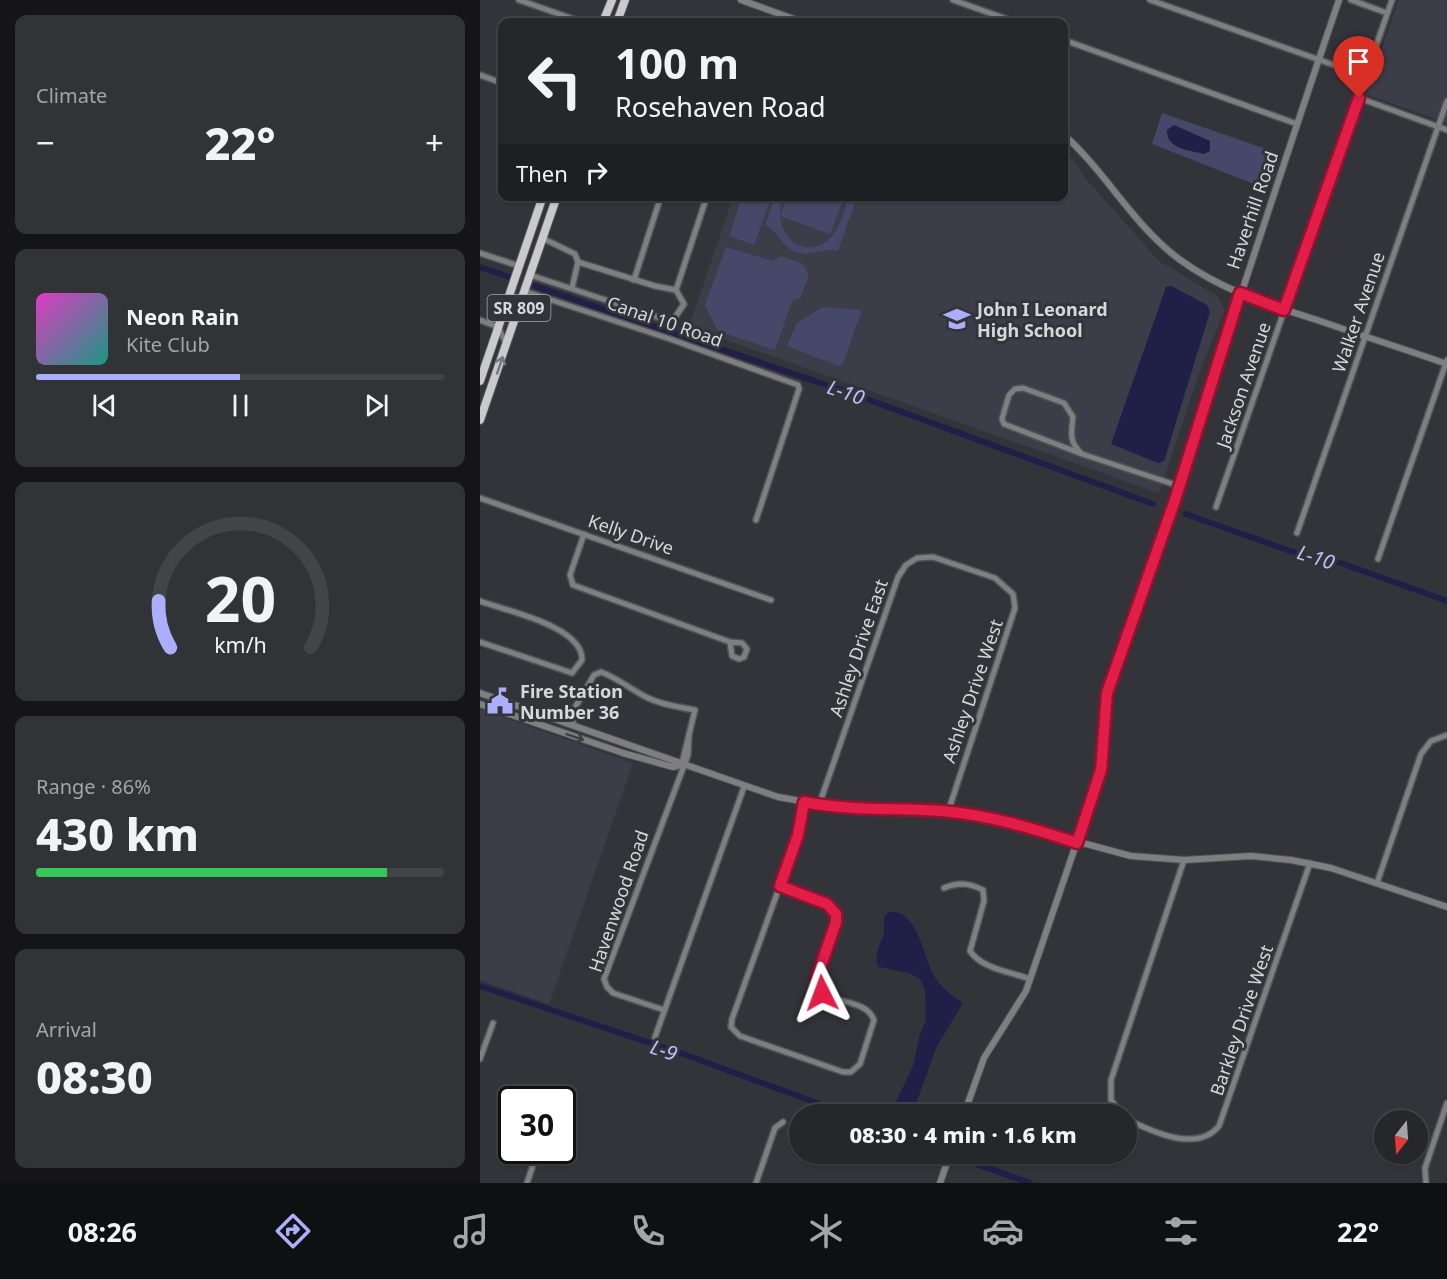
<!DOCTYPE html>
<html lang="en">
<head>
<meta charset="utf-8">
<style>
	:root { --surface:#26272b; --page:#323337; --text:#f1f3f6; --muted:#a4a5a9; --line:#424447; --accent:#abaffb }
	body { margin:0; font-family:"Noto Sans",sans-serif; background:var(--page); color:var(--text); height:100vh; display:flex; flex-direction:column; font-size:22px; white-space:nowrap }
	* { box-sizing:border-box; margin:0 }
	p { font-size:20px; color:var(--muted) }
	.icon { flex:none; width:33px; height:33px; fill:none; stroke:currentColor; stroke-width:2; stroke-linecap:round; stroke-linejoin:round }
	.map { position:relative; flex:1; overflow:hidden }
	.details { display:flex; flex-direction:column; gap:15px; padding:15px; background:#151518; width:480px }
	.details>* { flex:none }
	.top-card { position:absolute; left:18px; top:18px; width:570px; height:183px; border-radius:12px; box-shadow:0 2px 4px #0004,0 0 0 2px var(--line); background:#26272b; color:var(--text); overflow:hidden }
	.needle { width:39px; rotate:197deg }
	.buttons { position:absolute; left:894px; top:1110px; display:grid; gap:12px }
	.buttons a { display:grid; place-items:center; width:54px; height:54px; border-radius:50%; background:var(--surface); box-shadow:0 2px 4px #0004,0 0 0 2px var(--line); font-size:30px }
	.speed { position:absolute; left:18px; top:1086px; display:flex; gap:12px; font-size:30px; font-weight:700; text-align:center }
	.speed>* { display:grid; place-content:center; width:78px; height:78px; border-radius:50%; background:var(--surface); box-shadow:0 2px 4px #0004,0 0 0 2px var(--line); line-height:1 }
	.speed .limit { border:3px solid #111; border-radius:9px; background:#fff; color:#111 }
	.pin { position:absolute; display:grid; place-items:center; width:51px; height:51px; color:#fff; margin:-62px -26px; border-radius:50% 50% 50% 0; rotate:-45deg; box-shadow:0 0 6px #0007 }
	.pin .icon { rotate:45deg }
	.me { position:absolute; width:66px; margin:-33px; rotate:357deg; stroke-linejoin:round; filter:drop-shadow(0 0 4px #0008) }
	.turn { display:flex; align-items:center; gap:21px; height:126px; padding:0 18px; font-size:27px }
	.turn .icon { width:78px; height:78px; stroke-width:2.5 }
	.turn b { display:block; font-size:42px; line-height:51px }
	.then { display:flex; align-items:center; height:57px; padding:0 18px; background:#0003; gap:12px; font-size:22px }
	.big { font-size:45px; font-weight:800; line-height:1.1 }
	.details .widget { flex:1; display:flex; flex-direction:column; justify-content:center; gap:9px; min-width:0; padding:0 21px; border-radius:12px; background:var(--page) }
	.details .dial { align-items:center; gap:0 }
	.dial svg { height:156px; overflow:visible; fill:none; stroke:var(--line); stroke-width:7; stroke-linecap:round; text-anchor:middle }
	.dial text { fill:var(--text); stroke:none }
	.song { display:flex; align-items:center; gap:18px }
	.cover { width:72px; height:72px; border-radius:9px; background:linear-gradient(135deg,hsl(310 70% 55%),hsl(170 70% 35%)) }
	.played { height:6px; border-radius:3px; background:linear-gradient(90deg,var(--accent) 50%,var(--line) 50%) }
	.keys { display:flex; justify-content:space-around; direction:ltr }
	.heat { display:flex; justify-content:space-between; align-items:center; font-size:33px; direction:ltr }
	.charge { height:9px; border-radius:4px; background:linear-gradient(90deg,#34c759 86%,var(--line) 0) }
	.trip { position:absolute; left:309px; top:1104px; width:348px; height:60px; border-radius:30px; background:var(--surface); box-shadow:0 2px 4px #0004,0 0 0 2px var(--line); font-weight:800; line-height:60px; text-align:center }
	.tabs { display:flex; height:96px; justify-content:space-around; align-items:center; background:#0f1011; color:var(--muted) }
	.tabs .icon { width:42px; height:42px }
	.tabs .on { color:var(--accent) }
	.tabs b { font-size:27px; color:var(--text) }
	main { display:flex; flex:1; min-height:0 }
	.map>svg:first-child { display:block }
</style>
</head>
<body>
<main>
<section class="details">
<div class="widget"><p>Climate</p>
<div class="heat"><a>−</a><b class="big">22°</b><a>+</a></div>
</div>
<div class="widget">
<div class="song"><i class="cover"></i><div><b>Neon Rain</b><p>Kite Club</p></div></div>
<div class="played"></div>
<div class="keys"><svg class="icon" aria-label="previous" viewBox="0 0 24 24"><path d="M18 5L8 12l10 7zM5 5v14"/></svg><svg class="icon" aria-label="pause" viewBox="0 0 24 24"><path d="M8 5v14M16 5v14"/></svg><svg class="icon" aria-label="next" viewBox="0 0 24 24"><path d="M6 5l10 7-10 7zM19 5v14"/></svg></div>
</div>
<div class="widget dial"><svg viewBox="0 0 100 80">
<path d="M14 69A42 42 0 1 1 86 69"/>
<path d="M14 69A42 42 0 0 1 8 45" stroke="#abaffb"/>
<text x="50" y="56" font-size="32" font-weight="700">20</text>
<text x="50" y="72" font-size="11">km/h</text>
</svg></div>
<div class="widget"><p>Range · 86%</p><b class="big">430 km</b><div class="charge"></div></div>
<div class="widget"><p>Arrival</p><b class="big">08:30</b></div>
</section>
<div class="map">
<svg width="967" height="1183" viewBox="0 0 967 1183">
	<rect width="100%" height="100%" fill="#333439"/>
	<g fill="#3c3d48">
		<polygon points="919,0 967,0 967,123 886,94"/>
		<polygon points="584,148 606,179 679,261 737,296 745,310 722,365 679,493 209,327 253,197 584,196"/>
		<polygon points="0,709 153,763 69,1004 0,980"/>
	</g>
	<g fill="#46486a">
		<polygon points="682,113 801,154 792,183 784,188 672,144"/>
		<polygon points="262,197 291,198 274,245 249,236"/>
		<path d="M295,197H303C289,237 328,264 352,236C361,226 364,209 369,197H377L358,251C344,247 332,257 316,252C301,247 298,230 285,225Z"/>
		<polygon points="307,197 364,197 350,234 300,216"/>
		<polygon points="246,247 292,261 301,256 323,264 329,276 320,298 312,301 295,350 238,331 225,305"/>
		<polygon points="343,307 382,310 363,363 359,366 307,346 317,323"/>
	</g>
	<g fill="#201f47">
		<path d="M694,125L730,141V151L724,154C709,150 686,149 687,130Z"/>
		<polygon points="691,286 727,305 730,312 684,461 678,463 631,444 686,287"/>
		<path d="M409,912C438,909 443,956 453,974C460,987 471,995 483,1003L456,1048L436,1104L428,1114H403L413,1108L433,1066L440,1034L446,1020L445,990L440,979L429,973L398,967C393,955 401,944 404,933C405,929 403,922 404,917Z"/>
	</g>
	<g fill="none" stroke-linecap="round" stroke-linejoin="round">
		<g stroke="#201f47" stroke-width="6">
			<polyline points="0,267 29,277"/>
			<polyline points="55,286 373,394 673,504"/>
			<polyline points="706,514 841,562 858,562 967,601"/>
			<polyline points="0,986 206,1055 367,1114"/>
			<polyline points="485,1160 550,1183"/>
		</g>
		<g stroke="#515256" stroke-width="8">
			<g id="minor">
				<polyline points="39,0 102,22"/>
				<polyline points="473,0 535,22"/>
				<polyline points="670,0 885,76"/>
				<polyline points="871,0 907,13"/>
				<polyline points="584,40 817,124"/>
				<polyline points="0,75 22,83"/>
				<polyline points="879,98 967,130"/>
				<polyline points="62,238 95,254 98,262"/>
				<polyline points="0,253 39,266"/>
				<polyline points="98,262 175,286 196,290"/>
				<polyline points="50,275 192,322 204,304 196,290 227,196"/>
				<polyline points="154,280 181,196"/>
				<polyline points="92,288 98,262"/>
				<polyline points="44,291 190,339 318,385 319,389 276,520"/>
				<polyline points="0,320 18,327 25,341"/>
				<path d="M602,454L524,424L522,419L529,395L535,389L543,388L584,403L593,417C591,434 589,442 602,454L699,486"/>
				<polyline points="0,498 291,600"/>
				<polyline points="736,507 912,0"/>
				<polyline points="817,533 967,101"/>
				<polyline points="104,534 90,575 93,585 250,642 262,643 267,649 264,657 259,659 252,656 250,642"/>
				<polyline points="898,559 967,360"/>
				<path d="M0,601C26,611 103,626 102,660L92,673L0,642"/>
				<path d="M86,723L114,675L121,672C137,678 149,688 164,696C179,704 198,707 215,710L202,763"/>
				<polyline points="92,725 97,704"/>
				<polyline points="339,805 418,577 426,565 437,558 453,557 515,578 533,594 535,608 468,812"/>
				<polyline points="897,883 941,754 951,741 967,735"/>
				<path d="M300,886L347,904L356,913V922L337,977V987C349,1006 385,997 394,1020L380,1064L371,1072H363L260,1036L251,1027L252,1019L318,835L324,803"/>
				<path d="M464,888C479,882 489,883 503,890L504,901L490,951C502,969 531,972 550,979"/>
				<polyline points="184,1010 133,993 127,987 124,979 208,755 209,735"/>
				<polyline points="175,1037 264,787"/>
				<polyline points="0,1059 13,1023"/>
				<polyline points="76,1100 78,1094"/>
				<polyline points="641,1114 631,1100 631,1080 704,860"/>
				<path d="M646,1119C673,1132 717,1153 739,1126L830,863"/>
				<polyline points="47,1183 58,1150"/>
				<polyline points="276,1183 295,1128 303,1122"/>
				<polyline points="946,1183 945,1168 967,1103"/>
			</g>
		</g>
		<g stroke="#515256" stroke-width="8">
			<g id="tertiary">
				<polyline points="261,0 322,22"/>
				<path d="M584,135C626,172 653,225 699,259C739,289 789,305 837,320C880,335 924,349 967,364"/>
				<polyline points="0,693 298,797 373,810 445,811 502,816 651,856 704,860 771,856 811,860 851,868 967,907"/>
				<polyline points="0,704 143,753 193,767 201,765"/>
				<path d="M484,1114L504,1058L546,991L618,780C626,751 622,722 627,693C708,463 780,231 859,0"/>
				<polyline points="460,1183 470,1154"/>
			</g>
		</g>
		<g stroke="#515256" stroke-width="10">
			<g id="primary">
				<polyline points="123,22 132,0"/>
				<polyline points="137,22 145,0"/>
				<polyline points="0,381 63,196"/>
				<polyline points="0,420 77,196"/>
			</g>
		</g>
		<use href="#minor" stroke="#7f7f81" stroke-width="5"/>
		<use href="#tertiary" stroke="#7f7f81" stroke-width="6"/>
		<use href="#primary" stroke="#c9c9ce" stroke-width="8"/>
	</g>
	<defs><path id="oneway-shaft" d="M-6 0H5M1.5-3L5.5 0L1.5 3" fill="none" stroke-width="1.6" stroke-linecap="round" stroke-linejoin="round" transform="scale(1.5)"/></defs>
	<use stroke="#76777c" href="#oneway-shaft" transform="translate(20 365) rotate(-71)"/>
	<use stroke="#3e3f44" href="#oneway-shaft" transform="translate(95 737) rotate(19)"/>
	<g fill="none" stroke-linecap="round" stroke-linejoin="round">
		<g stroke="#92132f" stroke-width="15">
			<path id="route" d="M342,993L337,987V977L356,922V914L347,904L300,886L318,835L324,802C370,811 416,808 462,811C509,815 552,828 597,843L621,770L627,693L695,500L760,293L804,310L879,98"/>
		</g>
		<use href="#route" stroke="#e11d48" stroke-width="10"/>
	</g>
	<defs>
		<g id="school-bare" transform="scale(2.07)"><path d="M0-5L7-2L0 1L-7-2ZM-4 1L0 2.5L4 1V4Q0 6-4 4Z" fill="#abaffb" stroke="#333439" stroke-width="2.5" paint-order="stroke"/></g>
		<g id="civic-bare" transform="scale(2.07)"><path d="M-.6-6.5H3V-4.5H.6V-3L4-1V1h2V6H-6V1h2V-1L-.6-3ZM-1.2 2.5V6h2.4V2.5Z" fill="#abaffb" stroke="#333439" stroke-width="2.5" paint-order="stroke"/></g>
	</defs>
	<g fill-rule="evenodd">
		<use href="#school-bare" x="477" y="319"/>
		<use href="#civic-bare" x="20" y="701"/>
	</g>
	<g text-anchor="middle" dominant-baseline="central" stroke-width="6" stroke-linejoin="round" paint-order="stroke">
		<rect fill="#333439" stroke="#a6a7aa" stroke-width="1.5" x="7.5" y="295" width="63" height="26" rx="4.5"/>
		<g font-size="16" font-weight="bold" fill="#d7d8db">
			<text x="39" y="308">SR 809</text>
		</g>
		<g font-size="18" fill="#d7d8db" stroke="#333439">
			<text transform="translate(772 210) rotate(-71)">Haverhill Road</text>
			<text transform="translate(878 312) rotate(-71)">Walker Avenue</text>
			<text transform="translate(185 321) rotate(19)">Canal 10 Road</text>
			<text transform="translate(763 385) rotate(-71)">Jackson Avenue</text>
			<text transform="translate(151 534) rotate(19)">Kelly Drive</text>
			<text transform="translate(378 648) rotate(-71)">Ashley Drive East</text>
			<text transform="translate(492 691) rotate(-71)">Ashley Drive West</text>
			<text transform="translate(138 901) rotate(-71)">Havenwood Road</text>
			<text transform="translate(761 1020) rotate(-71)">Barkley Drive West</text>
		</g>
		<g font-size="18" font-weight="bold" fill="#d7d8db" stroke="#333439" text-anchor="start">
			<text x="497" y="309">John I Leonard<tspan x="497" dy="21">High School</tspan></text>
			<text x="40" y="691">Fire Station<tspan x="40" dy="21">Number 36</tspan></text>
		</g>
		<g font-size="20" font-style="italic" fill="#bcc0fb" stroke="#333439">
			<text transform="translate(366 392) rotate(19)">L-10</text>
			<text transform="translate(836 557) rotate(18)">L-10</text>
			<text transform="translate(184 1050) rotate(19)">L-9</text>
		</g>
	</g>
</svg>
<div class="buttons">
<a><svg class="needle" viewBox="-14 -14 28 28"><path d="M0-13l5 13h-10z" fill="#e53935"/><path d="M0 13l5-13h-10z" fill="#a4a5a9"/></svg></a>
</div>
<div class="speed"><div class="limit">30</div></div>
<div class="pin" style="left:879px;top:98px;background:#d93025"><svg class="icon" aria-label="arrive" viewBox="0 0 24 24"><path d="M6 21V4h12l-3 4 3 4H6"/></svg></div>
<svg class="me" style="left:342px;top:993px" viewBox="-20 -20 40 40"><path d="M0-17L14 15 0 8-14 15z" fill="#e11d48" stroke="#fff" stroke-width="4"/></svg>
<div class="trip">08:30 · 4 min · 1.6 km</div>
<div class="top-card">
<div class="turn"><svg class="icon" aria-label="left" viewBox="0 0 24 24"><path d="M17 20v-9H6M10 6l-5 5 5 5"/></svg><div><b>100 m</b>Rosehaven Road</div></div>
<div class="then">Then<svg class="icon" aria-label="right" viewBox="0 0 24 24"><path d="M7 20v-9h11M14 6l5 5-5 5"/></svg></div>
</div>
</div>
</main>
<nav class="tabs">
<b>08:26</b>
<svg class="icon on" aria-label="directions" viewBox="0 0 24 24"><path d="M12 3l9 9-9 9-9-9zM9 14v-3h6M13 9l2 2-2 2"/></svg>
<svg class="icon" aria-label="music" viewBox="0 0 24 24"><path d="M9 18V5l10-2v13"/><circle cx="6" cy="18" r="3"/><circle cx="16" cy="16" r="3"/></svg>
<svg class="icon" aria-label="phone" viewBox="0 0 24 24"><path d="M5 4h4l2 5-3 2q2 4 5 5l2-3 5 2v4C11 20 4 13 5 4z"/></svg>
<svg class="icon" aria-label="climate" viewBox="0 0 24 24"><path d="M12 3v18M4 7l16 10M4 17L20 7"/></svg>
<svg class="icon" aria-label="car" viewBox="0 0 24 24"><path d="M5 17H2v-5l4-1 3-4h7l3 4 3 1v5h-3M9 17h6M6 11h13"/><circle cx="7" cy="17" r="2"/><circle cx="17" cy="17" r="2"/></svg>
<svg class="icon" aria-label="filters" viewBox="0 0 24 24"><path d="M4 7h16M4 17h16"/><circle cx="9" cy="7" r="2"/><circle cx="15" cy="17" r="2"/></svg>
<b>22°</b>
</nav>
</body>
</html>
